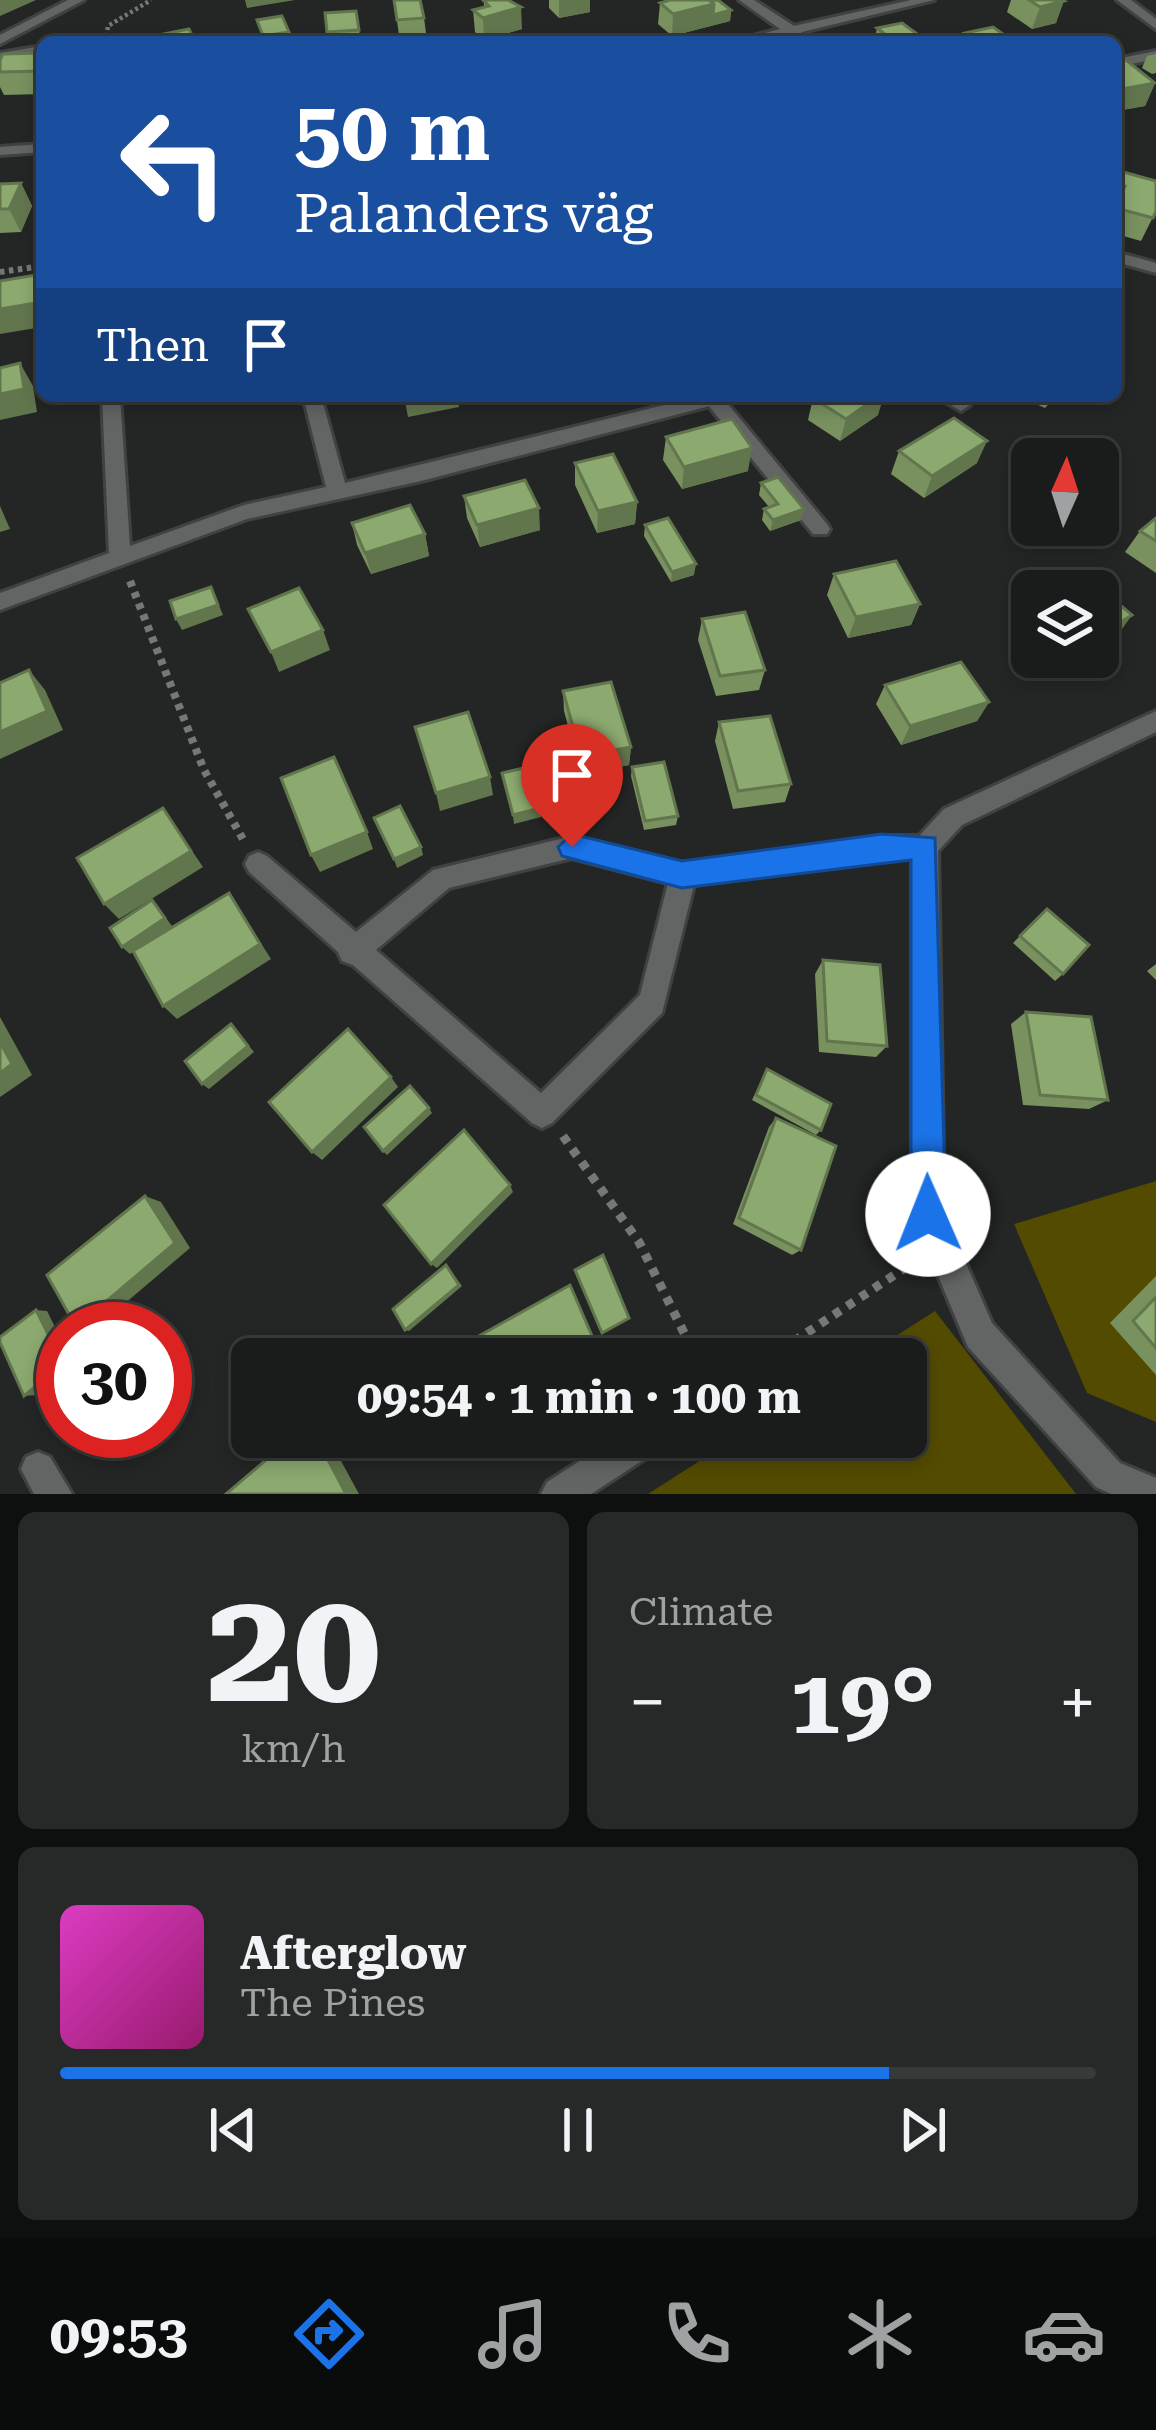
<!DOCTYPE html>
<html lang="en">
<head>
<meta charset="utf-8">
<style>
	:root { --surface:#1a1c1b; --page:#272928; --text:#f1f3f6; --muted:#9fa1a3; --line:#383a3a; --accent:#1a73e8 }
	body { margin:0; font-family:"Roboto Serif",serif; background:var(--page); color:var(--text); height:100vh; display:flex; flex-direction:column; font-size:45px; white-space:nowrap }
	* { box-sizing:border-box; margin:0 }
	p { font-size:39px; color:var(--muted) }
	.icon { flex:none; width:66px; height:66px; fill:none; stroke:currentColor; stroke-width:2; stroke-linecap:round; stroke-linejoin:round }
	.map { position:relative; height:1494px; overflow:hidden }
	.side { display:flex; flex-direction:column; gap:18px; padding:18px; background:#0e0f0f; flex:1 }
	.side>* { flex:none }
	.banner { position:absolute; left:36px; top:36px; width:1086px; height:366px; border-radius:18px; box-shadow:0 6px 18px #0003,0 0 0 3px var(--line); background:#1a4fa0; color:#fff; overflow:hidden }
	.needle { width:78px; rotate:3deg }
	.controls { position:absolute; left:1011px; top:438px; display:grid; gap:24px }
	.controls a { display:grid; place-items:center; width:108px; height:108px; border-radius:18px; background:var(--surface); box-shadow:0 6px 18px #0003,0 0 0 3px var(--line); font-size:60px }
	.speed { position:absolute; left:36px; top:1302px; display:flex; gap:24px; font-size:60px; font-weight:700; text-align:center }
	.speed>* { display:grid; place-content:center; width:156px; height:156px; border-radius:50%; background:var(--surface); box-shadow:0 6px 18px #0003,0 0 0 3px var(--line); line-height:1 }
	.speed .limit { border:18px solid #d22; background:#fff; color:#111 }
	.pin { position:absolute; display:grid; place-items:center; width:102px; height:102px; color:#fff; margin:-123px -51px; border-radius:50% 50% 50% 0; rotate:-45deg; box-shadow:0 0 12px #0007 }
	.pin .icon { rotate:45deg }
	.me { position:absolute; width:132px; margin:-66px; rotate:359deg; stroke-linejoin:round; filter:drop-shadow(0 0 9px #0008) }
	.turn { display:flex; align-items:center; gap:42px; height:252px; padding:0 60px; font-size:54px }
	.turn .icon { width:156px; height:156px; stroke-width:2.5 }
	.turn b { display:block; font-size:84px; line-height:102px }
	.then { display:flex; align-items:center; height:114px; padding:0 60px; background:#0003; gap:24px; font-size:45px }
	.big { font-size:90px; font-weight:700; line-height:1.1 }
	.side .tile { flex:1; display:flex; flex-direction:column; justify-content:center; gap:18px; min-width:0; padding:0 42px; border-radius:18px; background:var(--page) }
	.side .dial { align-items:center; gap:0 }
	.dial b { font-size:156px; line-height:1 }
	.song { display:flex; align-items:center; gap:36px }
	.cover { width:144px; height:144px; border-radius:18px; background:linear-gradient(135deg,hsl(310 70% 55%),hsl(320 70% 35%)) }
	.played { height:12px; border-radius:6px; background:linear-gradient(90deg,var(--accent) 80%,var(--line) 80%) }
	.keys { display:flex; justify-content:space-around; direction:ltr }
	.heat { display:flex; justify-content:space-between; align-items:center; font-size:66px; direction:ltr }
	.side .tiles { flex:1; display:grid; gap:18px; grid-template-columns:1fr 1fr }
	.tile:last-child { grid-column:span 2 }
	.trip { position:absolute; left:231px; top:1338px; width:696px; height:120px; border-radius:18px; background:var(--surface); box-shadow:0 6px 18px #0003,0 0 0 3px var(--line); font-weight:700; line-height:120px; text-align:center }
	.tabs { display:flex; height:192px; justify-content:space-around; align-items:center; background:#0a0b0b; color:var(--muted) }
	.tabs .icon { width:84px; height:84px }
	.tabs .on { color:var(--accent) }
	.tabs b { font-size:54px; color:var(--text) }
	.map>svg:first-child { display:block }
</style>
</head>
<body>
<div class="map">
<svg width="1156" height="1494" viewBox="0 0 1156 1494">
	<rect width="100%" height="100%" fill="#232624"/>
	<g fill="#534b00">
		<polygon points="1156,1181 1156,1422 1087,1393 1014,1224"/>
		<polygon points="935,1311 1076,1494 648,1494 737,1437 906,1437 906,1359 860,1359"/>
	</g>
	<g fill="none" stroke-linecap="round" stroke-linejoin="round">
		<g stroke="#3f4240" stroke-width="6">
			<g id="service">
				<polygon points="68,0 84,0 0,44 0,35"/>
				<polygon points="1156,51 1156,59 1116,67 1116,59"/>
				<polygon points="1116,252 1156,263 1156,273 1116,262"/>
				<polygon points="935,396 959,396 970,405 961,411"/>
				<polygon points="708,397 722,397 827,524 830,529 827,534 813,534 708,405"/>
			</g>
		</g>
		<g stroke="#3f4240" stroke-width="6">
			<g id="minor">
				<path d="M739,0H754L794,26L911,0H934L802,32L796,37C777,33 751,42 730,42L780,29Z"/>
				<polygon points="1117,0 1131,0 1156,19 1156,29"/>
				<polygon points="42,46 42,54 0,61 0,53"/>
				<polygon points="42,144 42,152 0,155 0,147"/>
				<polygon points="102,396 120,396 130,546 244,505 326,487 303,396 321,396 345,483 701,396 734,396 725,402 421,481 247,519 0,610 0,593 109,553"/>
				<path d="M1156,711V732L962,825L938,851L944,1213L992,1323L1120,1463L1156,1478V1494H1111L1096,1487L968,1347L912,1214V858H882L694,885L662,1013L552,1123L542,1128L532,1123L353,965L342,961L338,952L249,872L245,864L249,856L258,852L267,856L356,932L433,870L572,836L683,863L882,836H919L944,809ZM572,858L668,883L640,995L541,1093L376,950L449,888Z"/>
				<polygon points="617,1437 665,1437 660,1449 591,1494 541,1494 547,1482"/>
				<polygon points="38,1452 50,1457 72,1494 34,1494 21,1469 26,1457"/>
			</g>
		</g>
		<polyline stroke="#767876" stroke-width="4.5" stroke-dasharray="3 3" stroke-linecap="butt" points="106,42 108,26 151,0"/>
		<polyline stroke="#767876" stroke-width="6" stroke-dasharray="4.5 4.5" stroke-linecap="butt" points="0,272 42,266"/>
		<polyline stroke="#767876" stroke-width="8" stroke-dasharray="6 6" stroke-linecap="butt" points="130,581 204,770 244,841"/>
		<g stroke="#767876" stroke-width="9" stroke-dasharray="8 8" stroke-linecap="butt">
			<polyline points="563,1136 639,1242 697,1359"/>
			<polyline points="767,1359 911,1264"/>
		</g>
		<use href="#service" fill="#636565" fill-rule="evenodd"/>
		<use href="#minor" fill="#636565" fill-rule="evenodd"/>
	</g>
	<g fill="#78915f">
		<polygon points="394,0 424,18 427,40 400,42"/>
		<polygon points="549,0 590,0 590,12 559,18 549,8"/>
		<polygon points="1011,0 1062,0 1056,23 1032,29 1007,12"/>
		<polygon points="484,1 522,29 484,40 475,32 473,10 484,7"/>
		<polygon points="660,3 731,10 730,21 672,36 658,24"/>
		<polygon points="356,11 361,42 329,42 325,13"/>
		<polygon points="877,28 928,42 874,42"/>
		<polygon points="965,33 1014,42 962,42"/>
		<polygon points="42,53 42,94 4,95 0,87 0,60"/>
		<polygon points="1156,54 1156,73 1152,74 1142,68 1147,56"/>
		<polygon points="1116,58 1155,83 1145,106 1116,111"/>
		<polygon points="1116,170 1156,211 1141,241 1116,234"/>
		<polygon points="21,183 32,206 21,232 0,233 0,184"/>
		<polygon points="1018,396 1056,396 1045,408"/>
		<polygon points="813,398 878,415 840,441 808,420"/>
		<polygon points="666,437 748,471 682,489 663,460"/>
		<polygon points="899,451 977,463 924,498 891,474"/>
		<polygon points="575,463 637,502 635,524 597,533 575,485"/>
		<polygon points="761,483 801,520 770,531 762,520 764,509 769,507 759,495"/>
		<polygon points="464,496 540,530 480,547 467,518"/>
		<polygon points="1156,518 1156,573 1125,552 1140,531"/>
		<polygon points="352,523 425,534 429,556 371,574 357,545"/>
		<polygon points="645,525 694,575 671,582 644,536"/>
		<polygon points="834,574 920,604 911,625 848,638 827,595"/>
		<polygon points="702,619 765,670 759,690 716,696 698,640"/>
		<polygon points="1058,657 1082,657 1068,666"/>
		<polygon points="885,685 989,702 977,721 901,745 876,704"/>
		<polygon points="563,691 631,747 629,765 581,775 564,711"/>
		<polygon points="719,722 791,784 785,802 733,809 715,741"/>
		<polygon points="632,767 678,816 676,825 644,830 631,776"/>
		<polygon points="1047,909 1063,974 1055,981 1013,943"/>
		<polygon points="823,960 887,1046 876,1057 819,1052 815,974"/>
		<polygon points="1156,964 1156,980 1147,971"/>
		<polygon points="1026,1012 1108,1100 1089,1109 1023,1105 1011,1024"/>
		<polygon points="767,1069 821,1130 816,1135 752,1100"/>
		<polygon points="776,1118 801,1250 792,1255 733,1224 769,1127"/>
		<polygon points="1156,1276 1156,1375 1110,1323"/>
	</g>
	<g fill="#62764e">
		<polygon points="0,0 36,0 0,16"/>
		<polygon points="245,0 295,0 247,8"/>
		<polygon points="559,0 590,0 590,12 559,18"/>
		<polygon points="1064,1 1056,23 1032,29 1040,7"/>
		<polygon points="714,4 731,10 730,21 672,36 673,14"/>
		<polygon points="521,7 522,29 484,40 483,18"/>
		<polygon points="289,32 291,42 264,42 263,36"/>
		<polygon points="1155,83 1145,106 1116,111 1116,103 1122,89"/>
		<polygon points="21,183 32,206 21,232 9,209"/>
		<polygon points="42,302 42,327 0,334 0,309"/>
		<polygon points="20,363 33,386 37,412 0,420 0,394"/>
		<polygon points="404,396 458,396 459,407 408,417"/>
		<polygon points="879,396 884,396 878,415 840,441 846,419"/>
		<polygon points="987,441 977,463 924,498 932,476"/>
		<polygon points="752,448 748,471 682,489 684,467"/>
		<polygon points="637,502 635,524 597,533 598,511"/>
		<polygon points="0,506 10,529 0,532"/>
		<polygon points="539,508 540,530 480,547 477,525"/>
		<polygon points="804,509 801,520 770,531 773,520"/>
		<polygon points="425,534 429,556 371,574 365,553"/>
		<polygon points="696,564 694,575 671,582 672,572"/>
		<polygon points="211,587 223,615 182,630 176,619"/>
		<polygon points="920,604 911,625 848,638 856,617"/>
		<polygon points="1132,615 1117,636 1098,647 1098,636"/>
		<polygon points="323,630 330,650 279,672 271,652"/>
		<polygon points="29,670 45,690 63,730 0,759 0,732"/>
		<polygon points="989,702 977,721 901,745 910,726"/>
		<polygon points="631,747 629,765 581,775 581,756"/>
		<polygon points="490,777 493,795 440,811 436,793"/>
		<polygon points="163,808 203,867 119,919 104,904"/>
		<polygon points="540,808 541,817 514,824 513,815"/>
		<polygon points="367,832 373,849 320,872 311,855"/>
		<polygon points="421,847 423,855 397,868 394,859"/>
		<polygon points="229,893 271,959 177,1019 163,1006"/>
		<polygon points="152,900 172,926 130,954 122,947"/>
		<polygon points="0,1017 32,1075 0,1097"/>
		<polygon points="231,1024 254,1052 209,1089 202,1084"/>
		<polygon points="391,1077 398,1087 322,1160 312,1152"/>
		<polygon points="429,1108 432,1113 387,1155 383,1151"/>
		<polygon points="510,1185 513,1192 437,1268 431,1264"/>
		<polygon points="145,1196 161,1202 190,1248 96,1328 76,1327"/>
		<polygon points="446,1265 462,1286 409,1331 405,1330"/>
		<polygon points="36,1310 47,1311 63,1343 63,1373 36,1395 24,1396"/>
		<polygon points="317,1345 322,1346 329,1359 324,1359"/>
		<polygon points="316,1437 328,1437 359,1494 346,1494"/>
	</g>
	<g fill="#8ca96f" stroke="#62764e" stroke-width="3">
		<polygon points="394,0 420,0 424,18 397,20"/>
		<polygon points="488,0 508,0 521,7 483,18 473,10 489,6 484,1"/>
		<polygon points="670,0 709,0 714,4 673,14 660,3"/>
		<polygon points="718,0 731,10 713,15 714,4 711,1"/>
		<polygon points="1029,0 1062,0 1064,1 1040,7"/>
		<polygon points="356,11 359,30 327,32 325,13"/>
		<polygon points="282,16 289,32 263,36 257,20"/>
		<polygon points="902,23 928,42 895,42 877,28"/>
		<polygon points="993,27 1014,42 978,42 965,33"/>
		<polygon points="189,29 195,42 145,42 143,38"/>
		<polygon points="802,36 809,42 776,42"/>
		<polygon points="42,53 42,71 0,72 0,60 3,54"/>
		<polygon points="1122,57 1155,83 1122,89 1116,84 1116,58"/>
		<polygon points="1116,170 1156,181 1156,211 1153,218 1116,208 1125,186 1116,184"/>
		<polygon points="21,183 9,209 0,209 0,184"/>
		<polygon points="42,274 42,302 0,309 0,281"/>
		<polygon points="20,363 24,389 0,394 0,368"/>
		<polygon points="816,396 879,396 846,419 813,398"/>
		<polygon points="954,418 987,441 932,476 899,451"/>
		<polygon points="732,419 752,448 684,467 666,437"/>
		<polygon points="613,454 637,502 598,511 575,463"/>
		<polygon points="778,477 804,509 773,520 764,509 778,504 761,483"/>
		<polygon points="525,480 539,508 477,525 464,496"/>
		<polygon points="410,505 425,534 365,553 352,523"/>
		<polygon points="668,518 696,564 672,572 645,525"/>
		<polygon points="1156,518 1156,541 1140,531"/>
		<polygon points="896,561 920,604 856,617 834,574"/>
		<polygon points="1094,583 1132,615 1098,636 1098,591 1080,591"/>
		<polygon points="211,587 218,605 176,619 170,601"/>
		<polygon points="299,588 323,630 271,652 248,609"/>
		<polygon points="745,612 765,670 720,676 702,619"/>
		<polygon points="961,662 989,702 910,726 885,685"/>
		<polygon points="29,670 47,711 0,732 0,683"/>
		<polygon points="611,682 631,747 581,756 563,691"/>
		<polygon points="468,712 490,777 436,793 415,727"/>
		<polygon points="770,716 791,784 738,791 719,722"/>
		<polygon points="334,757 367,832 311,855 281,778"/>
		<polygon points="664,762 678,816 645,821 632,767"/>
		<polygon points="528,767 540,808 513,815 502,773"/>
		<polygon points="400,806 421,847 394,859 374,818"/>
		<polygon points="163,808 191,851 104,904 77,858"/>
		<polygon points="229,893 260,944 163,1006 133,951"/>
		<polygon points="152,900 165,918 122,947 110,928"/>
		<polygon points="1047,909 1089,945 1063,974 1020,936"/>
		<polygon points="823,960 880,965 887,1046 827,1041"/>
		<polygon points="1026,1012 1091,1017 1108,1100 1040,1095"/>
		<polygon points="231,1024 248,1046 202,1084 185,1061"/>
		<polygon points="348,1029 391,1077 312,1152 269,1102"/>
		<polygon points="0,1042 12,1064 0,1073"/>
		<polygon points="767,1069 831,1104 821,1130 756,1095"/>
		<polygon points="410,1086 429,1108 383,1151 364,1127"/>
		<polygon points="776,1118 836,1146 801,1250 739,1218"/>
		<polygon points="464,1130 510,1185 431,1264 384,1205"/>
		<polygon points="145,1196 175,1243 76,1327 47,1275"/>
		<polygon points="603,1255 629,1318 602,1333 575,1270"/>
		<polygon points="446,1265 459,1285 405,1330 393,1309"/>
		<polygon points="570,1285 602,1359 477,1359 470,1341"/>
		<polygon points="1156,1297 1156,1348 1133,1321"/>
		<polygon points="36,1310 63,1364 24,1396 0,1342 0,1337"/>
		<polygon points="317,1345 324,1359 300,1359"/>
		<polygon points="293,1437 316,1437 346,1494 226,1494"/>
	</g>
	<polygon fill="#1a73e8" stroke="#114b97" stroke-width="3" points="572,834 682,861 882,834 935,838 946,1214 941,1226 928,1231 916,1226 911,1214 911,860 682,888 562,856 558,847"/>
</svg>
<div class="controls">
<a><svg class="needle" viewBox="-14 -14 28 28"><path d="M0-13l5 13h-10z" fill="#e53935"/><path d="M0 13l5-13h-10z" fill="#9fa1a3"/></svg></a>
<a><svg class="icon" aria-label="layers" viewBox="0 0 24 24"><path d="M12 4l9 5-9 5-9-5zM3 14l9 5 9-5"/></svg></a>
</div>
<div class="speed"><div class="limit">30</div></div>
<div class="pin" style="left:572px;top:847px;background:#d93025"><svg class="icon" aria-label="arrive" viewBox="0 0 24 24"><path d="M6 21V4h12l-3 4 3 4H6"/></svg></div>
<svg class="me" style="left:928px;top:1214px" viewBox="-20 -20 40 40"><circle r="19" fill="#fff"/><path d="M0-13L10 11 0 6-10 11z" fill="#1a73e8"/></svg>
<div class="trip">09:54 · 1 min · 100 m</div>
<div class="banner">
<div class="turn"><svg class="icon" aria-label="left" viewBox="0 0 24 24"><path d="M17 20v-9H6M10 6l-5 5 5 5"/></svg><div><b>50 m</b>Palanders väg</div></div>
<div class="then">Then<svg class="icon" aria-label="arrive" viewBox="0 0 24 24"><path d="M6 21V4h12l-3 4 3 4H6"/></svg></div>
</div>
</div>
<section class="side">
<div class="tiles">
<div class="tile dial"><b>20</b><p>km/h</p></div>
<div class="tile"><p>Climate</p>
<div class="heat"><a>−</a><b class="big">19°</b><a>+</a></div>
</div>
<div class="tile">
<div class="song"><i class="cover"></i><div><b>Afterglow</b><p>The Pines</p></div></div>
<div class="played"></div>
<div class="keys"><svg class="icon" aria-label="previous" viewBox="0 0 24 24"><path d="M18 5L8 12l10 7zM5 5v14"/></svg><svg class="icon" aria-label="pause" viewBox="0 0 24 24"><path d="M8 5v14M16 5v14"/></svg><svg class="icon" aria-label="next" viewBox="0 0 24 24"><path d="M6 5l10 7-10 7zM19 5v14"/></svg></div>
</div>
</div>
</section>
<nav class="tabs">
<b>09:53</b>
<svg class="icon on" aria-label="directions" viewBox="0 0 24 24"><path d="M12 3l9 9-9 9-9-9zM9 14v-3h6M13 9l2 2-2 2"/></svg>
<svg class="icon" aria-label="music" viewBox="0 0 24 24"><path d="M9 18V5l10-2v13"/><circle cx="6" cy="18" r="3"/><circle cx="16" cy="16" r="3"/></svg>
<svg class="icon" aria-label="phone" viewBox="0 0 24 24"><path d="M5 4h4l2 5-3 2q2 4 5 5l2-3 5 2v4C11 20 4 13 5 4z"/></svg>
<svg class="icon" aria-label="climate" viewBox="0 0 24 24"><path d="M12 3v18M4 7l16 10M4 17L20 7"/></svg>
<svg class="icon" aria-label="car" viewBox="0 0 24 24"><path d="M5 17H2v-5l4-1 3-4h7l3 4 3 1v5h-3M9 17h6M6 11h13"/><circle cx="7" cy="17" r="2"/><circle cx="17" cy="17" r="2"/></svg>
</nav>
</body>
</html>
